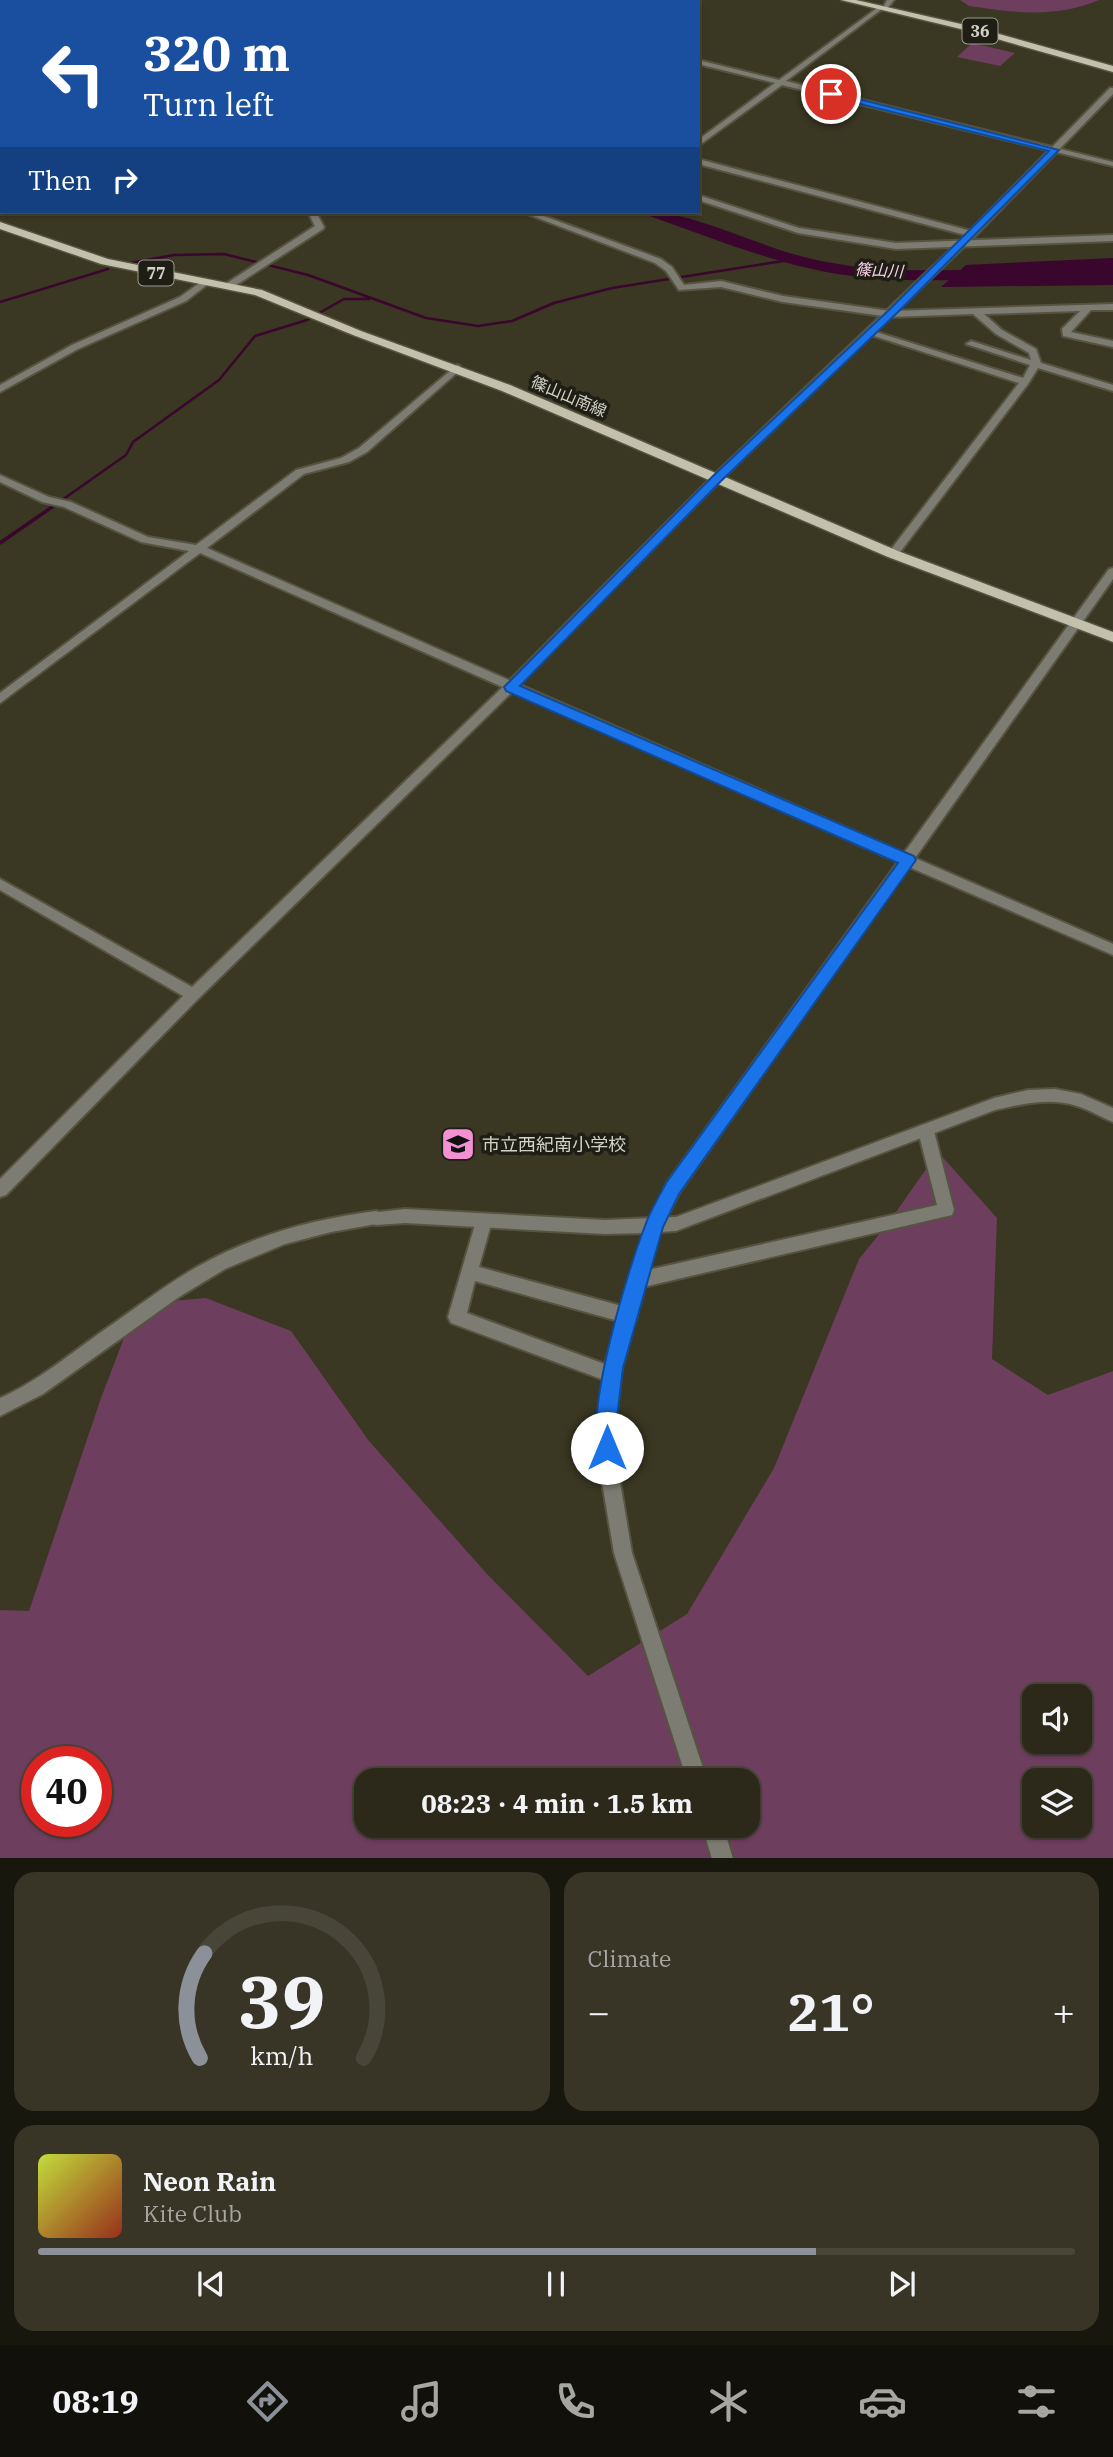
<!DOCTYPE html>
<html lang="en">
<head>
<meta charset="utf-8">
<style>
	:root { --surface:#2c291a; --page:#383527; --text:#f1f3f6; --muted:#a6a6a2; --line:#484539; --accent:#8c9099 }
	body { margin:0; font-family:"IBM Plex Serif","Noto Sans JP",serif; background:var(--page); color:var(--text); height:100vh; display:flex; flex-direction:column; font-size:26px; white-space:nowrap }
	* { box-sizing:border-box; margin:0 }
	p { font-size:23px; color:var(--muted) }
	.icon { flex:none; width:38px; height:38px; fill:none; stroke:currentColor; stroke-width:2; stroke-linecap:round; stroke-linejoin:round }
	.map { position:relative; height:1858px; overflow:hidden }
	.side { display:flex; flex-direction:column; gap:14px; padding:14px; background:#18170e; flex:1 }
	.side>* { flex:none }
	.top-card { position:absolute; left:0px; top:0px; width:700px; height:214px; box-shadow:0 2px 5px #0004,0 0 0 2px var(--line); background:#1a4fa0; color:#fff; overflow:hidden }
	.buttons { position:absolute; left:1022px; top:1684px; display:grid; gap:14px }
	.buttons a { display:grid; place-items:center; width:70px; height:70px; border-radius:14px; background:var(--surface); box-shadow:0 2px 5px #0004,0 0 0 2px var(--line); font-size:35px }
	.speed { position:absolute; left:21px; top:1746px; display:flex; gap:14px; font-size:35px; font-weight:700; text-align:center }
	.speed>* { display:grid; place-content:center; width:91px; height:91px; border-radius:50%; background:var(--surface); box-shadow:0 2px 5px #0004,0 0 0 2px var(--line); line-height:1 }
	.speed .limit { border:10px solid #d22; background:#fff; color:#111 }
	.pin { position:absolute; display:grid; place-items:center; width:60px; height:60px; color:#fff; margin:-30px; border:4px solid #fff; border-radius:50%; box-shadow:0 2px 7px #0007 }
	.me { position:absolute; width:77px; margin:-38px; rotate:0deg; stroke-linejoin:round; filter:drop-shadow(0 0 5px #0008) }
	.turn { display:flex; align-items:center; gap:24px; height:147px; padding:0 28px; font-size:32px }
	.turn .icon { width:91px; height:91px; stroke-width:2.5 }
	.turn b { display:block; font-size:49px; line-height:60px }
	.then { display:flex; align-items:center; height:66px; padding:0 28px; background:#0003; gap:14px; font-size:26px }
	.big { font-size:52px; font-weight:700; line-height:1.1 }
	.side .tile { flex:1; display:flex; flex-direction:column; justify-content:center; gap:10px; min-width:0; padding:0 24px; border-radius:21px; background:var(--page) }
	.side .dial { align-items:center; gap:0 }
	.dial svg { height:182px; overflow:visible; fill:none; stroke:var(--line); stroke-width:7; stroke-linecap:round; text-anchor:middle }
	.dial text { fill:var(--text); stroke:none }
	.song { display:flex; align-items:center; gap:21px }
	.cover { width:84px; height:84px; border-radius:10px; background:linear-gradient(135deg,hsl(70 70% 55%),hsl(10 70% 35%)) }
	.played { height:7px; border-radius:4px; background:linear-gradient(90deg,var(--accent) 75%,var(--line) 75%) }
	.keys { display:flex; justify-content:space-around; direction:ltr }
	.heat { display:flex; justify-content:space-between; align-items:center; font-size:38px; direction:ltr }
	.side .tiles { flex:1; display:grid; gap:14px; grid-template-columns:1fr 1fr }
	.tile:last-child { grid-column:span 2 }
	.trip { position:absolute; left:354px; top:1768px; width:406px; height:70px; border-radius:21px; background:var(--surface); box-shadow:0 2px 5px #0004,0 0 0 2px var(--line); font-weight:700; line-height:70px; text-align:center }
	.menu { display:flex; height:112px; justify-content:space-around; align-items:center; background:#12100a; color:var(--muted) }
	.menu .icon { width:49px; height:49px }
	.menu .active { color:var(--accent) }
	.menu b { font-size:32px; color:var(--text) }
	.map>svg:first-child { display:block }
</style>
</head>
<body>
<div class="map">
<svg width="1113" height="1859" viewBox="0 0 1113 1859">
	<rect width="100%" height="100%" fill="#3a3722"/>
	<g fill="#6e3e5e" fill-rule="evenodd">
		<path d="M960,0H1099C1056,18 1015,13 969,6Z"/>
		<polygon points="972,43 1015,53 1000,66 957,57"/>
		<path d="M938,1152L997,1218L992,1359L1048,1395L1113,1371V1858L0,1859V1610L29,1611L101,1398L137,1304L206,1298L291,1331L369,1441L487,1574L588,1676L687,1614L774,1468L859,1259L889,1222ZM1034,1696H1080V1741H1034ZM37,1762H96V1822H37ZM366,1780H747V1825H366ZM1034,1780H1080V1825H1034Z"/>
	</g>
	<polygon fill="#3a062d" points="1113,258 1113,285 941,287 966,265"/>
	<g fill="none" stroke-linecap="round" stroke-linejoin="round">
		<g stroke="#3a062d" stroke-width="2.5">
			<polyline points="135,0 137,2"/>
			<polyline points="130,263 174,255 224,254 308,275 426,318 478,326 512,321 554,303 612,288 796,259"/>
			<polyline points="0,302 108,269"/>
			<polyline points="52,507 126,455 133,442 219,380 255,336 307,320 344,299 369,299"/>
		</g>
		<polyline stroke="#3a062d" stroke-width="3.5" points="0,543 55,505"/>
		<g fill="#3a062d" fill-rule="evenodd">
			<rect x="0" y="65" width="2" height="9"/>
			<path d="M645,212C689,210 758,246 804,257C866,273 930,271 992,269L1000,274L992,279C937,281 881,282 826,272C765,260 706,236 647,215Z"/>
		</g>
		<g stroke="#565340" stroke-width="4">
			<g id="minor">
				<polygon points="72,0 84,2 74,2"/>
				<polygon points="305,0 311,0 304,2"/>
				<polygon points="450,0 462,2 452,2"/>
				<polygon points="880,6 882,9 786,81 1113,162 1113,166 782,85 698,146 698,140 775,83 698,64 698,60 779,80"/>
				<rect x="0" y="14" width="2" height="5"/>
				<rect x="0" y="105" width="2" height="4"/>
				<polygon points="698,159 975,232 976,234 969,236 698,164"/>
				<polygon points="0,180 2,180 0,185"/>
				<polygon points="698,195 799,228 896,243 1113,235 1113,241 896,249 798,233 698,200"/>
				<polygon points="308,212 316,212 324,227 323,229 233,287 227,287 227,283 315,226"/>
				<polygon points="522,212 533,212 661,259 672,267 684,285 721,281 783,296 890,311 1113,304 1113,310 1091,310 1071,332 1113,341 1113,347 1063,336 1062,329 1080,311 984,314 1002,330 1036,349 1041,363 1113,385 1113,391 1038,368 1028,384 897,556 889,556 889,552 1019,383 865,333 873,331 1023,378 1030,365 966,344 971,341 1031,360 1029,353 996,334 973,314 890,317 783,302 721,287 679,290 666,271 655,263"/>
				<polygon points="205,279 209,282 208,284 186,301 78,349 0,392 0,385 72,345 180,297"/>
				<polygon points="457,365 460,366 460,370 367,452 349,462 304,474 207,548 904,853 1109,569 1113,568 1113,579 915,858 1113,944 1113,955 909,867 679,1193 660,1231 654,1233 648,1231 646,1226 667,1183 898,862 200,553 0,703 0,693 189,551 141,542 64,507 42,502 0,482 0,475 49,497 71,502 148,537 196,545 296,470 341,458 359,448"/>
				<polygon points="926,1124 932,1126 934,1131 954,1210 952,1215 639,1288 633,1285 631,1280 633,1275 639,1272 937,1205 918,1131 920,1126"/>
				<path d="M376,1211L382,1213L384,1218L382,1223L331,1232L285,1244L225,1269L179,1297L43,1394L0,1416V1398C39,1381 72,1352 107,1328C136,1308 164,1286 195,1268C250,1236 313,1219 376,1211Z"/>
				<polygon points="484,1214 490,1216 492,1221 479,1267 629,1308 635,1310 637,1316 635,1322 629,1324 475,1281 467,1313 618,1369 621,1375 618,1381 612,1383 451,1323 448,1317 476,1221 478,1216"/>
			</g>
		</g>
		<g stroke="#565340" stroke-width="4">
			<g id="tertiary">
				<polygon points="887,0 894,0 886,10 882,10"/>
				<polygon points="1110,88 1113,88 1113,94 975,236 721,480 514,690 198,999 6,1195 0,1197 0,1179 183,996 0,890 0,879 192,987 506,684 713,476 969,232"/>
				<path d="M1055,1089L1081,1094L1113,1108V1122C1101,1117 1090,1110 1077,1106C1050,1097 1022,1104 995,1110L676,1231L660,1232L622,1368L615,1426L618,1470L632,1553L707,1780H687L614,1553L600,1470L597,1426L604,1368L644,1233L605,1234L405,1223L376,1225L370,1223L368,1218L370,1213L405,1209L605,1220L676,1217L994,1098L1028,1090Z"/>
				<polygon points="702,1825 723,1825 733,1859 712,1859"/>
			</g>
		</g>
		<g stroke="#565340" stroke-width="3">
			<g id="primary">
				<polygon points="841,0 856,0 974,27 1113,66 1113,72 969,31"/>
				<polygon points="0,222 108,259 262,290 361,331 510,385 898,551 1113,632 1113,642 888,557 502,391 353,335 255,295 101,264 0,229"/>
			</g>
		</g>
		<use href="#minor" fill="#7d7c72" fill-rule="evenodd"/>
		<use href="#tertiary" fill="#7d7c72" fill-rule="evenodd"/>
		<use href="#primary" fill="#c3c1ab" fill-rule="evenodd"/>
	</g>
	<path fill="#1a73e8" stroke="#114b97" stroke-width="2" d="M831,92L1059,150L898,312L721,481L520,686L914,856L916,860L679,1194L663,1227L623,1368L616,1426L617,1448L614,1455L607,1458L600,1455C583,1416 628,1269 645,1226C650,1211 659,1197 666,1183L898,863L506,691L504,687L713,476L891,308L1049,151L828,96Z"/>
	<defs>
		<g id="school-square" transform="scale(1.75)"><rect x="-9" y="-9" width="18" height="18" rx="4" fill="#f491d3" stroke="#1f1e15"/><path d="M0-5L7-2L0 1L-7-2ZM-4 1L0 2.5L4 1V4Q0 6-4 4Z" fill="#111"/></g>
	</defs>
	<g fill-rule="evenodd">
		<use href="#school-square" x="458" y="1144"/>
	</g>
	<g text-anchor="middle" dominant-baseline="central" stroke-width="7" stroke-linejoin="round" paint-order="stroke">
		<g fill="#1f1e15" stroke="#9d9c91" stroke-width="2">
			<rect x="962.5" y="18.5" width="35" height="25" rx="5"/>
			<rect x="138.5" y="260.5" width="35" height="25" rx="5"/>
		</g>
		<g font-size="16" font-weight="bold" fill="#d3d2c6">
			<text x="980" y="31">36</text>
			<text x="156" y="273">77</text>
		</g>
		<g font-size="16" font-style="italic" fill="#facfea" stroke="#1f1e15">
			<text transform="translate(879 270) rotate(3)">篠山川</text>
		</g>
		<g font-size="16" fill="#d3d2c6" stroke="#1f1e15">
			<text transform="translate(569 396) rotate(23)">篠山山南線</text>
		</g>
		<g font-size="18" fill="#d3d2c6" stroke="#1f1e15" text-anchor="start">
			<text x="482" y="1144">市立西紀南小学校</text>
		</g>
	</g>
</svg>
<div class="buttons">
<a><svg class="icon" aria-label="sound" viewBox="0 0 24 24"><path d="M4 9h4l5-4v14l-5-4H4zM17 9q2 3 0 6"/></svg></a>
<a><svg class="icon" aria-label="layers" viewBox="0 0 24 24"><path d="M12 4l9 5-9 5-9-5zM3 14l9 5 9-5"/></svg></a>
</div>
<div class="speed"><div class="limit">40</div></div>
<div class="pin" style="left:831px;top:94px;background:#d93025"><svg class="icon" aria-label="arrive" viewBox="0 0 24 24"><path d="M6 21V4h12l-3 4 3 4H6"/></svg></div>
<svg class="me" style="left:607px;top:1448px" viewBox="-20 -20 40 40"><circle r="19" fill="#fff"/><path d="M0-13L10 11 0 6-10 11z" fill="#1a73e8"/></svg>
<div class="trip">08:23 · 4 min · 1.5 km</div>
<div class="top-card">
<div class="turn"><svg class="icon" aria-label="left" viewBox="0 0 24 24"><path d="M17 20v-9H6M10 6l-5 5 5 5"/></svg><div><b>320 m</b>Turn left</div></div>
<div class="then">Then<svg class="icon" aria-label="right" viewBox="0 0 24 24"><path d="M7 20v-9h11M14 6l5 5-5 5"/></svg></div>
</div>
</div>
<section class="side">
<div class="tiles">
<div class="tile dial"><svg viewBox="0 0 100 80">
<path d="M14 69A42 42 0 1 1 86 69"/>
<path d="M14 69A42 42 0 0 1 16 23" stroke="#8c9099"/>
<text x="50" y="56" font-size="32" font-weight="700">39</text>
<text x="50" y="72" font-size="11">km/h</text>
</svg></div>
<div class="tile"><p>Climate</p>
<div class="heat"><a>−</a><b class="big">21°</b><a>+</a></div>
</div>
<div class="tile">
<div class="song"><i class="cover"></i><div><b>Neon Rain</b><p>Kite Club</p></div></div>
<div class="played"></div>
<div class="keys"><svg class="icon" aria-label="previous" viewBox="0 0 24 24"><path d="M18 5L8 12l10 7zM5 5v14"/></svg><svg class="icon" aria-label="pause" viewBox="0 0 24 24"><path d="M8 5v14M16 5v14"/></svg><svg class="icon" aria-label="next" viewBox="0 0 24 24"><path d="M6 5l10 7-10 7zM19 5v14"/></svg></div>
</div>
</div>
</section>
<nav class="menu">
<b>08:19</b>
<svg class="icon active" aria-label="directions" viewBox="0 0 24 24"><path d="M12 3l9 9-9 9-9-9zM9 14v-3h6M13 9l2 2-2 2"/></svg>
<svg class="icon" aria-label="music" viewBox="0 0 24 24"><path d="M9 18V5l10-2v13"/><circle cx="6" cy="18" r="3"/><circle cx="16" cy="16" r="3"/></svg>
<svg class="icon" aria-label="phone" viewBox="0 0 24 24"><path d="M5 4h4l2 5-3 2q2 4 5 5l2-3 5 2v4C11 20 4 13 5 4z"/></svg>
<svg class="icon" aria-label="climate" viewBox="0 0 24 24"><path d="M12 3v18M4 7l16 10M4 17L20 7"/></svg>
<svg class="icon" aria-label="car" viewBox="0 0 24 24"><path d="M5 17H2v-5l4-1 3-4h7l3 4 3 1v5h-3M9 17h6M6 11h13"/><circle cx="7" cy="17" r="2"/><circle cx="17" cy="17" r="2"/></svg>
<svg class="icon" aria-label="filters" viewBox="0 0 24 24"><path d="M4 7h16M4 17h16"/><circle cx="9" cy="7" r="2"/><circle cx="15" cy="17" r="2"/></svg>
</nav>
</body>
</html>
